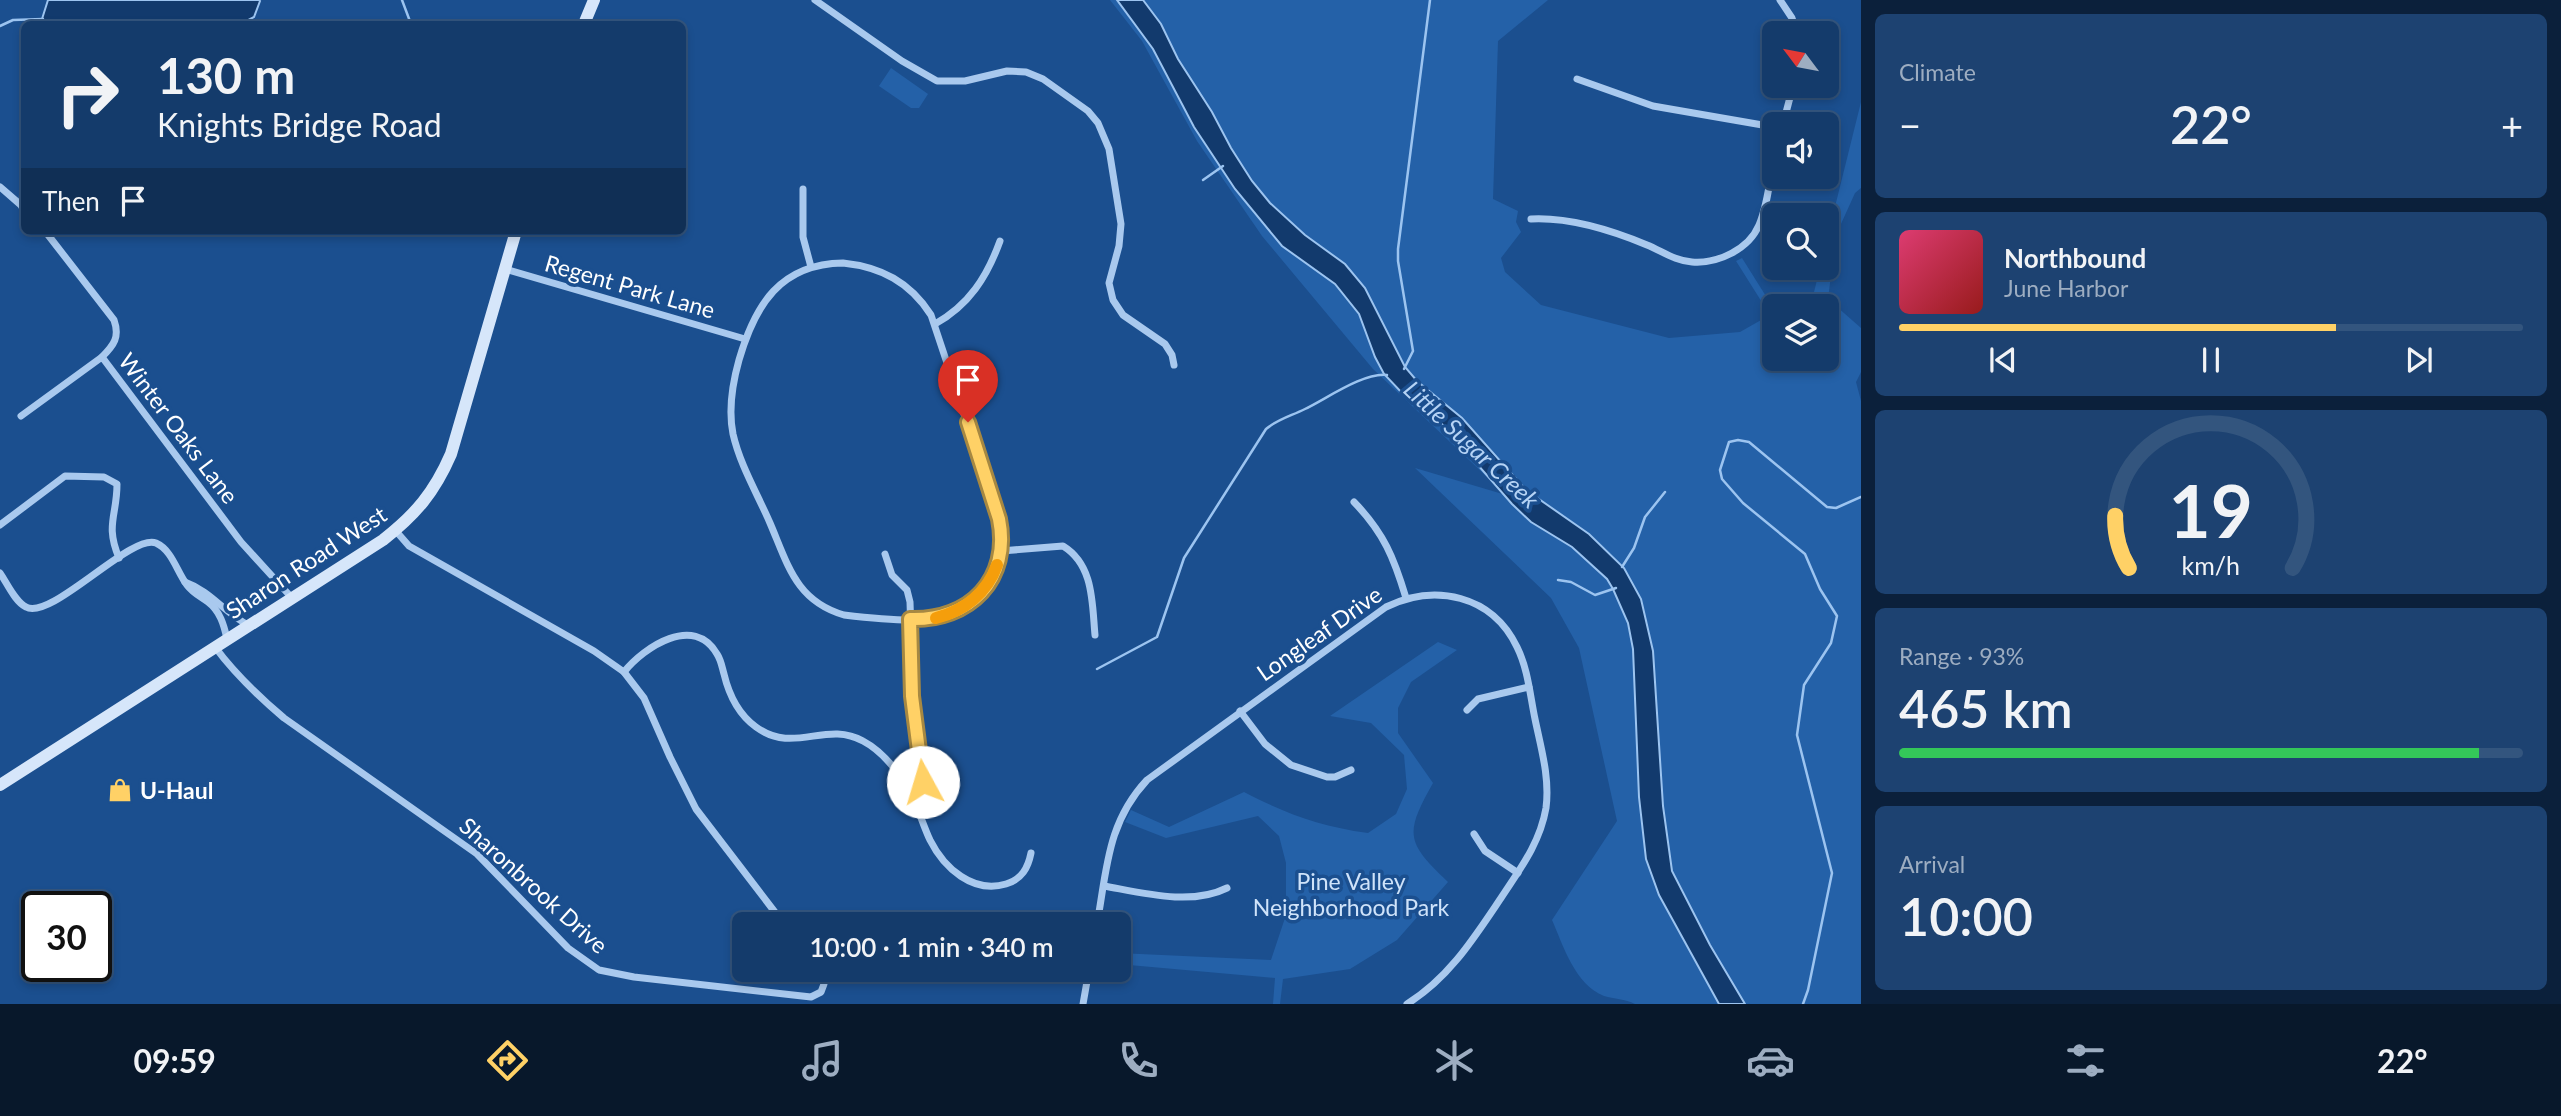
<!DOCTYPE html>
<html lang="en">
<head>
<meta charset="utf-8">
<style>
	:root { --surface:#143b6b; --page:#1d4271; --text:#f1f3f6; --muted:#9dadc1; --line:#33557e; --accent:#ffd166 }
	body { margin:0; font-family:Lato,sans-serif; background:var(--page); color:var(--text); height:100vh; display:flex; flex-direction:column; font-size:26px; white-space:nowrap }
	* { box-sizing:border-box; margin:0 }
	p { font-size:23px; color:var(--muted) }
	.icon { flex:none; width:38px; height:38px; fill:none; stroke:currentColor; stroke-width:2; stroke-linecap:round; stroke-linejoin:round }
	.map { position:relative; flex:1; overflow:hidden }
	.panel { display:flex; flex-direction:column; gap:14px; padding:14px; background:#0b203b; width:700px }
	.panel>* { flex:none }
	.banner { position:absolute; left:21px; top:21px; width:665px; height:214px; border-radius:10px; box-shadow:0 4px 10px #0003,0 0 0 2px var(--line); background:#143b6b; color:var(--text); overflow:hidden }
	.needle { width:46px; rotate:302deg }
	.controls { position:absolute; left:1762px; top:21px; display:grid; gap:14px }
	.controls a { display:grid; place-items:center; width:77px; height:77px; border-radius:10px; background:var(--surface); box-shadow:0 4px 10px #0003,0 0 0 2px var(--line); font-size:35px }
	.speed { position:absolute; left:21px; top:891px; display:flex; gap:14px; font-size:35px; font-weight:700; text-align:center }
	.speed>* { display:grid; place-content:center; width:91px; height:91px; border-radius:50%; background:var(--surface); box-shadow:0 4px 10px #0003,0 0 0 2px var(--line); line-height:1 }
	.speed .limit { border:4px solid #111; border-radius:10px; background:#fff; color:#111 }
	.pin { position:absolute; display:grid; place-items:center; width:60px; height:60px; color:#fff; margin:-72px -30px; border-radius:50% 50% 50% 0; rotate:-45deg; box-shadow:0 0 7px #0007 }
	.pin .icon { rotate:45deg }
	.me { position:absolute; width:77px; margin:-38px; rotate:354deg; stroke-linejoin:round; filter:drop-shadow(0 0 5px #0008) }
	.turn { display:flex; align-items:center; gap:24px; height:147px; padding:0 21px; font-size:32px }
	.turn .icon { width:91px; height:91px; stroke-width:2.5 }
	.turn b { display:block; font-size:49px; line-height:60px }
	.then { display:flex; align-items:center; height:66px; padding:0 21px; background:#0003; gap:14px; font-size:26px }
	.big { font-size:52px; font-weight:600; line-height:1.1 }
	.panel .widget { flex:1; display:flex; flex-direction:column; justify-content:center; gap:10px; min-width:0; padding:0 24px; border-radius:10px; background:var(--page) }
	.panel .dial { align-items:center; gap:0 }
	.dial svg { height:182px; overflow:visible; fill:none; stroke:var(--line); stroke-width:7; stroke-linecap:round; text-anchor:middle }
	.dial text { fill:var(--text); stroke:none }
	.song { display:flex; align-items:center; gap:21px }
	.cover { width:84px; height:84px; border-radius:10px; background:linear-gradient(135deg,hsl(340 70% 55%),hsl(0 70% 35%)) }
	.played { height:7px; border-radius:4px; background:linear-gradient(90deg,var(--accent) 70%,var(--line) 70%) }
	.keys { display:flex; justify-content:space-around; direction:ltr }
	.heat { display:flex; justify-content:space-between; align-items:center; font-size:38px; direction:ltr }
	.charge { height:10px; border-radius:5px; background:linear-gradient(90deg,#34c759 93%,var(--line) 0) }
	.trip { position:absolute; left:732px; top:912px; width:399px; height:70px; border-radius:10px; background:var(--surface); box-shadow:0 4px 10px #0003,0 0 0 2px var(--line); font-weight:600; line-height:70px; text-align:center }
	.tabs { display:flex; height:112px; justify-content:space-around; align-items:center; background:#08182b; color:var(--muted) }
	.tabs .icon { width:49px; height:49px }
	.tabs .current { color:var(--accent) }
	.tabs b { font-size:32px; color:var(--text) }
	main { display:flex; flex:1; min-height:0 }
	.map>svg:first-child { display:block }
</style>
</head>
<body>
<main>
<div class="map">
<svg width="1861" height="1004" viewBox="0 0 1861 1004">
	<rect width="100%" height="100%" fill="#1b4f8f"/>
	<g fill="#2461a8">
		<path d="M1110,0H1548L1498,41L1493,199L1518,211L1516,222L1521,232L1501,258L1505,272L1541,305L1669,338L1740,332L1770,315L1736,261L1742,258L1774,309V359H1827V306H1788L1814,292L1820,268H1827V239L1861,102V188L1855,193L1836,235L1828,299L1861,328V372L1856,382L1861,401V1004H1635C1625,999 1614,999 1604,996C1575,985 1563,945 1552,920L1617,821L1579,648L1551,598L1415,468L1506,495L1373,369L1262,236L1197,141L1142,41Z"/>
		<polygon points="891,68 928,94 919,108 911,108 879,86"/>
		<path d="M1438,642L1457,650L1411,682L1398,708V733L1433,783C1405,833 1405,842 1448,882L1397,940L1350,969L1283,979L1280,1004H1273L1275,978L1118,964V953L1271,960L1286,915V863L1279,836L1258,816L1166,838L1125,822L1131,810L1169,827L1244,792C1287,814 1319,826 1368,833L1396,814L1407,789L1404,755L1371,723L1330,716Z"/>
	</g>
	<g fill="#123a6d" stroke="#9cc4f0" stroke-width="2">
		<polygon points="48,0 259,0 260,1 254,17 241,24 45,24 42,19"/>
		<polygon points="1117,0 1143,0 1161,24 1178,59 1212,112 1231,148 1252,181 1270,203 1305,235 1345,264 1365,288 1405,367 1417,381 1462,418 1526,490 1589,534 1624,568 1641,599 1653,651 1663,806 1672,871 1710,945 1745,1004 1719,1004 1659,895 1646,859 1639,797 1633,649 1628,623 1613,589 1607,579 1572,547 1531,522 1512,504 1443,425 1403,394 1384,374 1375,357 1359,314 1335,284 1282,246 1235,189 1194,127 1153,49"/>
	</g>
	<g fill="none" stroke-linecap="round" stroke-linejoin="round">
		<g stroke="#9cc4f0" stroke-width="2.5">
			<polyline points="402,0 411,24"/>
			<polyline points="0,26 13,20 43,19"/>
			<polyline points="1203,180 1223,166"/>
			<polyline points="1404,369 1413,351 1398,261 1398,249 1430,0"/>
			<polyline points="1622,567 1634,548 1645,517 1665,492"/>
			<polyline points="1558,580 1571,582 1595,595 1616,588"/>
			<path d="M1097,669L1157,637L1184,558L1266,429C1278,419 1291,416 1305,409C1326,399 1364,372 1387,375"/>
			<polyline points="1803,1004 1808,990 1832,873 1797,735 1804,685 1831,643 1837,616 1820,589 1805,554 1743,503 1722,479 1720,470 1729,442 1738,440 1749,442 1827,507 1836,508 1861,497"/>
		</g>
		<g stroke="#a9c9ee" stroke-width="7">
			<polyline points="815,0 902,61 937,81 965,81 1007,71 1026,72 1043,79 1088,111 1098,123 1109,149 1121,224 1119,246 1109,283 1113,300 1123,315 1165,344 1172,355 1174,365"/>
			<polyline points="1780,0 1792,18 1797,33"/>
			<polyline points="1577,79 1653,106 1774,127"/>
			<polyline points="1783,124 1793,86"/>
			<polyline points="0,187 22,206"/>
			<polyline points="803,189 803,237 811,267"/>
			<polyline points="22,207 24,159"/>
			<path d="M1531,219C1570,217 1611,230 1647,245C1662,251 1675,261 1692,262C1718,264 1749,249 1759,225C1768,204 1770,178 1774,156"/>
			<path d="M45,231L114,320C120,337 114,345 102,357"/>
			<path d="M843,263C881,267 910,282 931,315L999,519C1008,563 983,608 937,618C913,623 869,618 844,615C796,601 788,565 770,523C758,495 740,465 733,434C728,409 732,385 739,360C755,305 780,264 843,263Z"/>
			<polyline points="505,269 745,339"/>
			<path d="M935,324C969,305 987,277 1000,241"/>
			<polyline points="21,416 102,357 241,542 292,598"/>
			<path d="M1354,502C1384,533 1394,558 1406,598"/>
			<path d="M0,525L65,476L104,477L117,484C117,516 105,525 119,558"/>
			<polyline points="395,530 409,546 594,651 624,672 644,698 670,757 696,809 784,924"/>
			<path d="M1001,551L1063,546C1094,565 1092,603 1095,635"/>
			<polyline points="885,554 892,575 907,590 910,602 913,697 924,777 922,785 910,792"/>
			<path d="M0,573C7,583 15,602 26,607C51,621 131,533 156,543C172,550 177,572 187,585C193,593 200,596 208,602C220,611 224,625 227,639"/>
			<path d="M185,582C210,591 225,613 248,625"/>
			<path d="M215,647C235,674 258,696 284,718L477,854L568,948L599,970L634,977L811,997L821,992L824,984L817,970"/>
			<path d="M624,672C644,647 694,614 717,654C721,660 722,667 724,674C729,695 738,714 756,727C794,755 826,720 863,741C882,751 896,769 907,786C917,803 922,823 930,840C944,868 973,894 1006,884C1022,879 1028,868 1031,853"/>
			<polyline points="1467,710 1478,699 1529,687"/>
			<polyline points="1240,711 1265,744 1291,765 1327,777 1335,777 1351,770"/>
			<polyline points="1474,834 1485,851 1518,873"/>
			<path d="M1104,886C1143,893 1191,906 1227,888"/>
			<path d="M1097,924C1107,869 1107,823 1147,780L1386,607C1435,583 1492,595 1517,647C1528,669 1530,695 1535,719C1541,748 1550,778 1546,808C1540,843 1520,869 1501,898C1474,938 1449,978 1407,1004"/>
			<polyline points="1083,1004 1089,970"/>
		</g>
		<g stroke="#d6e6fa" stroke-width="12">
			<polyline points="584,24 594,0"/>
			<path d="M0,785L383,540C416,514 434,493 451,454L516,231"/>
		</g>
	</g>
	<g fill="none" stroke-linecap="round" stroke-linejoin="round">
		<g stroke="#a68842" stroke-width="18">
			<path id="route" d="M923,782L912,696L910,619C970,621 1011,579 999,519L968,422"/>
		</g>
		<use href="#route" stroke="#ffd166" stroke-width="12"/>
		<path stroke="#f59e0b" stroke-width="12" d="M936,618C964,611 987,593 997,565"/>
	</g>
	<defs>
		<g id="shop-bare" transform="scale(1.89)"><path d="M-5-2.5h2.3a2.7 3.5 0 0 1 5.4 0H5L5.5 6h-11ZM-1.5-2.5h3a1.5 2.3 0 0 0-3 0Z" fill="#ffd166" stroke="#1b4f8f" stroke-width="2.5" paint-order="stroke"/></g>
	</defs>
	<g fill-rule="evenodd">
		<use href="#shop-bare" x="120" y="790"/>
	</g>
	<g text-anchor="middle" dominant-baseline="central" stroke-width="7" stroke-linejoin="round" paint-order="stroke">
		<g font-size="23" fill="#fff" stroke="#1b4f8f">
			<text transform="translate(630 286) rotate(16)">Regent Park Lane</text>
			<text transform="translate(179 428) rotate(53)">Winter Oaks Lane</text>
			<text transform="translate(306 562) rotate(-33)">Sharon Road West</text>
			<text transform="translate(1319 633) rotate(-35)">Longleaf Drive</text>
			<text transform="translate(534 885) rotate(42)">Sharonbrook Drive</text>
		</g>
		<g font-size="23" font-weight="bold" fill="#fff" stroke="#1b4f8f" text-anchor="start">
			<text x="140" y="790">U-Haul</text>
		</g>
		<g font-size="23" fill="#cfe3fa" stroke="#1b4f8f">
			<text x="1351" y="881">Pine Valley<tspan x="1351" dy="26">Neighborhood Park</tspan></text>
		</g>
		<g font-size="24" font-style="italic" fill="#b5d3f5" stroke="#1b4f8f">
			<text transform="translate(1472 444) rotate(43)">Little Sugar Creek</text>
		</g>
	</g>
</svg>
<div class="controls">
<a><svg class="needle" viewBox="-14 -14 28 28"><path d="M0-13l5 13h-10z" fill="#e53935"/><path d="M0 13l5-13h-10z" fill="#9dadc1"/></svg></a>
<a><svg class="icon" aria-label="sound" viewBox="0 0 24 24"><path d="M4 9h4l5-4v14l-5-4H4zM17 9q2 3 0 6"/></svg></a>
<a><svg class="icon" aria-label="search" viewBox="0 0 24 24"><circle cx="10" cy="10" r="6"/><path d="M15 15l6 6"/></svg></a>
<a><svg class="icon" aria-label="layers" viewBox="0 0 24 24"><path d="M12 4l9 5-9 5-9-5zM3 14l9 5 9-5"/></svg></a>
</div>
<div class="speed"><div class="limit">30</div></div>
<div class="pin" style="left:968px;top:422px;background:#d93025"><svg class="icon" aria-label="arrive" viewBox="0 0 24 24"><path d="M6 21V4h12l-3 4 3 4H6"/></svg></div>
<svg class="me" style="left:923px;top:782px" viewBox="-20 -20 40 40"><circle r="19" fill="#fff"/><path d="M0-13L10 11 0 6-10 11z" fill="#ffd166"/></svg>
<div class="trip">10:00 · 1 min · 340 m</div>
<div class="banner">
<div class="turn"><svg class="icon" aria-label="right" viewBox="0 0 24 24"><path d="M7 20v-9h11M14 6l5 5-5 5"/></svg><div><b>130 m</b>Knights Bridge Road</div></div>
<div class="then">Then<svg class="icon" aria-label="arrive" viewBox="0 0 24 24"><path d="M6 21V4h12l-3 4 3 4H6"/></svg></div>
</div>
</div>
<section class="panel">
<div class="widget"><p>Climate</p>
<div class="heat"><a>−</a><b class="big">22°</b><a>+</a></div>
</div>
<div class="widget">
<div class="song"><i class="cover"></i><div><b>Northbound</b><p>June Harbor</p></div></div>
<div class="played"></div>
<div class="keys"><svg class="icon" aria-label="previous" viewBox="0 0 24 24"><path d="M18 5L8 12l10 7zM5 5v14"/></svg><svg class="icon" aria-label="pause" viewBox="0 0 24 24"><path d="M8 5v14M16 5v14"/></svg><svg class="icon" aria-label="next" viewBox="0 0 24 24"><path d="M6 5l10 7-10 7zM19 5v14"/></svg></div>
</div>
<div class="widget dial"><svg viewBox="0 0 100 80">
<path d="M14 69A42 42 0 1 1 86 69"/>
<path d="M14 69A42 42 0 0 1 8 46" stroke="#ffd166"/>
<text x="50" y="56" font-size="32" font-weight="700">19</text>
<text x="50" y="72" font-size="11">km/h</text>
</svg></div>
<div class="widget"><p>Range · 93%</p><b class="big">465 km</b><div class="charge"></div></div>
<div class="widget"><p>Arrival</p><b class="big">10:00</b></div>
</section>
</main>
<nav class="tabs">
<b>09:59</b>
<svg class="icon current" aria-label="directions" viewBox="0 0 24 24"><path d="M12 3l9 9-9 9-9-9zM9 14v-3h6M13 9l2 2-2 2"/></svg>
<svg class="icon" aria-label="music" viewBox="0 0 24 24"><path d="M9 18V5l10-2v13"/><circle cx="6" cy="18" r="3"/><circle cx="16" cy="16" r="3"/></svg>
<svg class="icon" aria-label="phone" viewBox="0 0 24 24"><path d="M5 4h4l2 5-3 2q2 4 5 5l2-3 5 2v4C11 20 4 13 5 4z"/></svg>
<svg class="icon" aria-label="climate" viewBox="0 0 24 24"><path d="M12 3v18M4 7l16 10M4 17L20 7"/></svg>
<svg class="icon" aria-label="car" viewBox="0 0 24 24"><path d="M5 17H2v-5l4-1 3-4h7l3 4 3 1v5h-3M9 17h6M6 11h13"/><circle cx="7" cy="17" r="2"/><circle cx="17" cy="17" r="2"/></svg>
<svg class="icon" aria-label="filters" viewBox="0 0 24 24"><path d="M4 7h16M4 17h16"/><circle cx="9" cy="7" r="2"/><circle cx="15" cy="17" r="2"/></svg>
<b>22°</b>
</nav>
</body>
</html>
